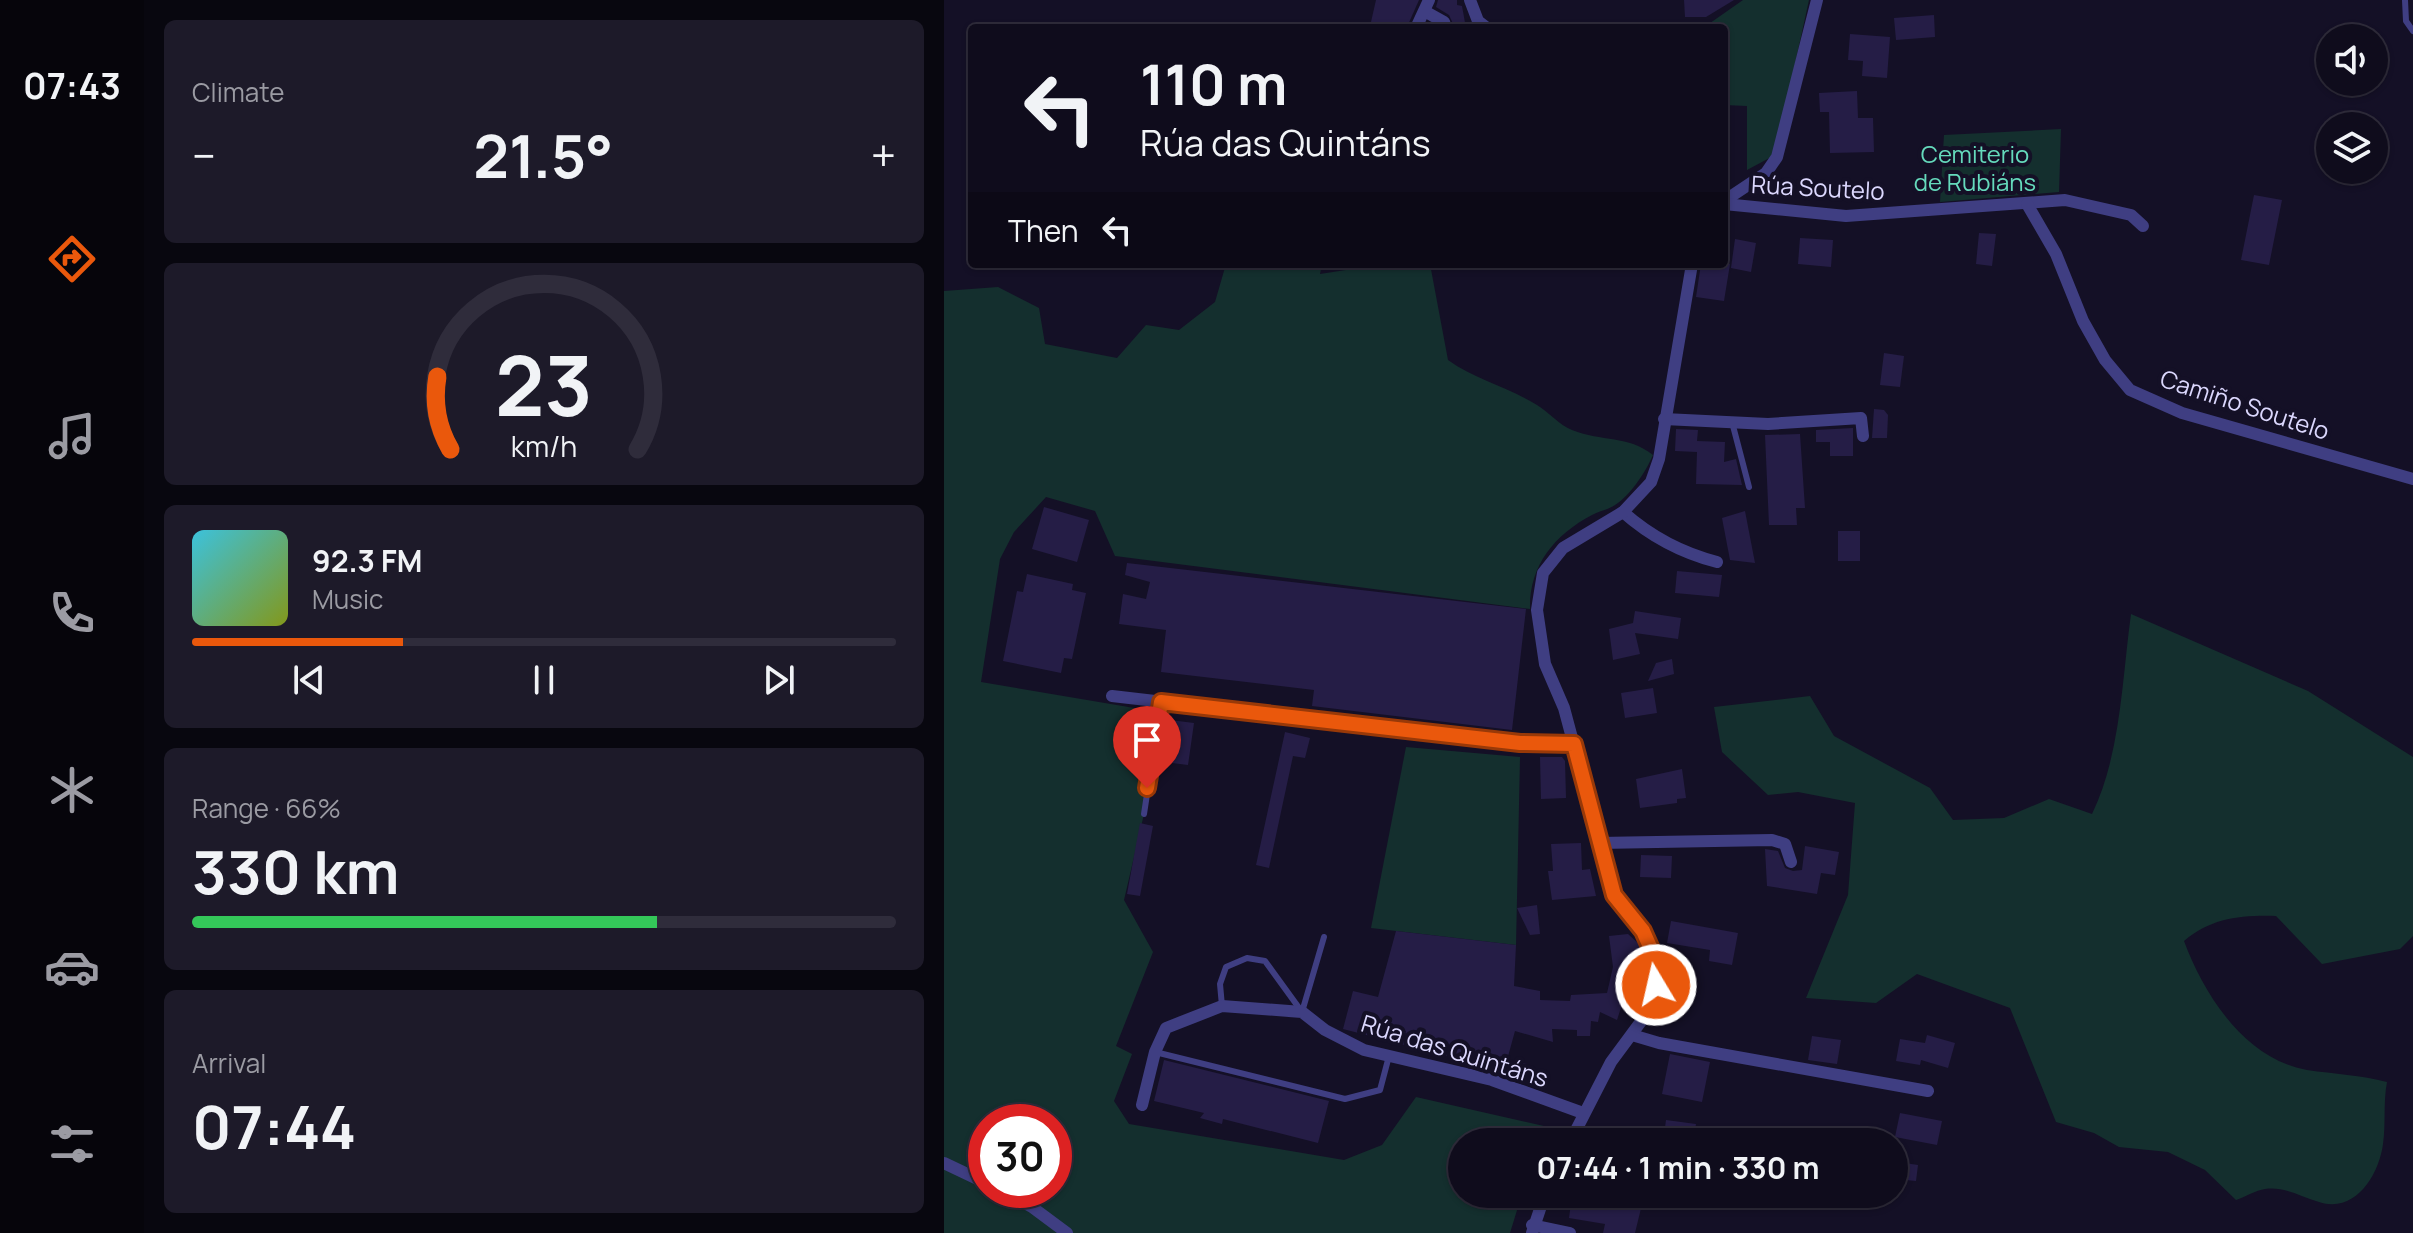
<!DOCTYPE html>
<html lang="en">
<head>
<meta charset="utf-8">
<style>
	:root { --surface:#0f0c1c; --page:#1d1a29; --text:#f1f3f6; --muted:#9b9ba3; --line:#2f2c3b; --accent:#ea580c }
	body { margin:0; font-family:Manrope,sans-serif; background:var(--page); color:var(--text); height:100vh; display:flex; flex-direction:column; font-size:30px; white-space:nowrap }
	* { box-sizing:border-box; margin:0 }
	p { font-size:26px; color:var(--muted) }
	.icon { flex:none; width:44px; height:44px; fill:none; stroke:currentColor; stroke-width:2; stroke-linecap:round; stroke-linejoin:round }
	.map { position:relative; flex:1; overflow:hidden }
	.sheet { display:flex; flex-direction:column; gap:20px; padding:20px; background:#08070f; width:800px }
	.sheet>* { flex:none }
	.hud { position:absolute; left:24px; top:24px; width:760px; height:244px; border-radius:8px; box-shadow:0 2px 6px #0004,0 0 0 2px var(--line); background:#0f0c1c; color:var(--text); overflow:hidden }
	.fabs { position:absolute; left:1372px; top:24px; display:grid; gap:16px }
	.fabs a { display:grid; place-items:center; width:72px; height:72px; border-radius:50%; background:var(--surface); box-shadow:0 2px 6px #0004,0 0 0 2px var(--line); font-size:40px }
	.speed { position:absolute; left:24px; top:1104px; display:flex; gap:16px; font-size:40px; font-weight:700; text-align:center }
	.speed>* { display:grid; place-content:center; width:104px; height:104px; border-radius:50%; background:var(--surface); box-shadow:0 2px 6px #0004,0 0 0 2px var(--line); line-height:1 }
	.speed .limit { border:12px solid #d22; background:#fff; color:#111 }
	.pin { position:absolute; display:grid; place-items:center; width:68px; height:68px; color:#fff; margin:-82px -34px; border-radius:50% 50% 50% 0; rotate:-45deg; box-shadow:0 0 8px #0007 }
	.pin .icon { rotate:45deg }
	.me { position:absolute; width:88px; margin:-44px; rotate:351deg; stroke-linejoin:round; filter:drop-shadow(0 0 6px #0008) }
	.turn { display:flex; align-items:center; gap:28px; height:168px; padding:0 40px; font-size:36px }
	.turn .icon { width:104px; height:104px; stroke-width:2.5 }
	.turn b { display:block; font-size:56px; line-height:68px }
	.then { display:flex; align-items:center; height:76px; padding:0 40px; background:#0003; gap:16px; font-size:30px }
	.big { font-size:60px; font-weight:700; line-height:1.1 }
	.sheet .card { flex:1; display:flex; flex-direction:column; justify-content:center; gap:12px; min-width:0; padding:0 28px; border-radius:12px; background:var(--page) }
	.sheet .dial { align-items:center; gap:0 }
	.dial svg { height:208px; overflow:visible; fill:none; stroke:var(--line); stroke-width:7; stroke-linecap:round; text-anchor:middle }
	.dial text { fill:var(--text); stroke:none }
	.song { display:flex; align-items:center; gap:24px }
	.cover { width:96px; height:96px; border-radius:12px; background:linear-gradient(135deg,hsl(190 70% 55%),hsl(70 70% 35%)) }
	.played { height:8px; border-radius:4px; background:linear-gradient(90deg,var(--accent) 30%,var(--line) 30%) }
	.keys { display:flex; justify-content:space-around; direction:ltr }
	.heat { display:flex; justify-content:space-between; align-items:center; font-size:44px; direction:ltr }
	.charge { height:12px; border-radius:6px; background:linear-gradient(90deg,#34c759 66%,var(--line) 0) }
	.trip { position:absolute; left:504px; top:1128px; width:460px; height:80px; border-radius:40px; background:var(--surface); box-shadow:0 2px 6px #0004,0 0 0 2px var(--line); font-weight:700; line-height:80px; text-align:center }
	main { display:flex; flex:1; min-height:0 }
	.dock { display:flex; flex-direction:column; width:144px; justify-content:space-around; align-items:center; background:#06050b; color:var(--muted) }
	.dock .icon { width:56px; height:56px }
	.dock .selected { color:var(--accent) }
	.dock b { font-size:36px; color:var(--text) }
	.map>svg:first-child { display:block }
</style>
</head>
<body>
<main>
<nav class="dock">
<b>07:43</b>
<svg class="icon selected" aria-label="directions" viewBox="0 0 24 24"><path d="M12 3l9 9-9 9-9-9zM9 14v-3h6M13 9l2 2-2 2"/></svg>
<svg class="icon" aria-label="music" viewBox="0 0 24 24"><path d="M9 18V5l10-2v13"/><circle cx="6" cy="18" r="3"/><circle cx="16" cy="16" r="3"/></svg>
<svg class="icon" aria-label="phone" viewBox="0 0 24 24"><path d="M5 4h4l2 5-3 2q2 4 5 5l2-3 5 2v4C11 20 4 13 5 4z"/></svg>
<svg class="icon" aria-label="climate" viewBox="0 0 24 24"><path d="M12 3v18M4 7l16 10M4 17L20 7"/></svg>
<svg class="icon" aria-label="car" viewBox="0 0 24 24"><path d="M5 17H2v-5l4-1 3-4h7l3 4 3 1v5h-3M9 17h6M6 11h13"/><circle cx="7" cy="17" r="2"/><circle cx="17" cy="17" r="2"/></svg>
<svg class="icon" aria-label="filters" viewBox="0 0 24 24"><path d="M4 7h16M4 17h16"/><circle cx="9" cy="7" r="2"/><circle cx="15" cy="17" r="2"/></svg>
</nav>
<section class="sheet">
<div class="card"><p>Climate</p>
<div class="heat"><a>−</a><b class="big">21.5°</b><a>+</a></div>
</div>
<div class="card dial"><svg viewBox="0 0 100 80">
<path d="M14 69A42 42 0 1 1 86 69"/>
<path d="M14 69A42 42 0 0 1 9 41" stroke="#ea580c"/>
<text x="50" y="56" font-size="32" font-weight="700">23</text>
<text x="50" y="72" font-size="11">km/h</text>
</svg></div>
<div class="card">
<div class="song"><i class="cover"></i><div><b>92.3 FM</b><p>Music</p></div></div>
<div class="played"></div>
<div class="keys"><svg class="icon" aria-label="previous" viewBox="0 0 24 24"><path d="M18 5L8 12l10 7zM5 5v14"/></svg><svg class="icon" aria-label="pause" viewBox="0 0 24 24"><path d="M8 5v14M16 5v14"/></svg><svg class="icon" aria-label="next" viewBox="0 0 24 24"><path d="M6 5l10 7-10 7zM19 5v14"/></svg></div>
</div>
<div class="card"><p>Range · 66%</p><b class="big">330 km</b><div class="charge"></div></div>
<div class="card"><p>Arrival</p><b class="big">07:44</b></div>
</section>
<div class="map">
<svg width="1469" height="1233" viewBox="0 0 1469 1233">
	<rect width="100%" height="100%" fill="#141026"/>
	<g fill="#142f2e" fill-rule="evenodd">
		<polygon points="799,0 865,0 831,155 803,170 803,106 780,105 780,28 759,28"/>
		<polygon points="1117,129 1115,192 996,202 1000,135"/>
		<path d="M282,264H378L376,274L440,264H486L504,360C532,380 564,387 593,405C605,412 615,425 628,430C658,442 684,435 709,455C702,471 687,495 671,505C664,510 655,511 648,515C610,535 585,566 586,609L171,556L151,511L102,497L70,532L56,559L37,682L214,712L200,814L180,900L209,952L172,1046L188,1054L170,1101L185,1124L400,1160L438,1145L472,1097L600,1126L595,1142H518V1194H578L566,1233H0V291L54,287L95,308L101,344L173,358L202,325L235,330L271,302ZM42,1122H110V1190H42Z"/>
		<path d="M1187,614L1364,691L1469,757V936L1456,949L1378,964L1332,916C1297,915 1267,918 1240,941C1260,995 1301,1059 1363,1070C1390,1074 1417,1075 1443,1082C1439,1103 1442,1124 1439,1144C1435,1175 1411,1214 1375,1202C1357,1197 1341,1186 1321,1189C1312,1190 1301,1197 1292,1200L1261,1170L1224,1152L1175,1147L1150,1133L1112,1122L1066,1008L973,974L932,1003L862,998L904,895L911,803L854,792L824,795L778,752L770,707L866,696L890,736L986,788L1009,820L1060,818L1105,799L1148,814C1177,754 1178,679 1187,614Z"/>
		<polygon points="462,747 576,757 572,945 427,928"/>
	</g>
	<g fill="#251d46">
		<polygon points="432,0 475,0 463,27 427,22"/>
		<polygon points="494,0 513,0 513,5 518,6 522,28 511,28 505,15 492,7"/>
		<polygon points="740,0 790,0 762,17 741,17"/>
		<polygon points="990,15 991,37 952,40 950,18"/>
		<polygon points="906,34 946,37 943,78 918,76 919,61 904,60"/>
		<polygon points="913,91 914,118 929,118 930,152 886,153 885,112 876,112 875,93"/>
		<polygon points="1310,195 1338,200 1325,265 1297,260"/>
		<polygon points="1035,233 1052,234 1048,266 1032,264"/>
		<polygon points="856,238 889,240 887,267 854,264"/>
		<polygon points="791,239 812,243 807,272 787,268"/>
		<polygon points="757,264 786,264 780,301 752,297"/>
		<polygon points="940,353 960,356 956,387 936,385"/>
		<polygon points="930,409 940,410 944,415 943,438 928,438"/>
		<polygon points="909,428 909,456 886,456 886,442 872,442 872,430"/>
		<polygon points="732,429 754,430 753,441 781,442 780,462 792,459 798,485 752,484 753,452 731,451"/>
		<polygon points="856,434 861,508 852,508 853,525 825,525 821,435"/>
		<polygon points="100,507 145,520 133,562 88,549"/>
		<polygon points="801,511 811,563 786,560 778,518"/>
		<rect x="894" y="531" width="22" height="30"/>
		<polygon points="183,563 582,609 568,730 368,706 370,690 217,672 222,630 175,624 179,594 202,599 206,582 181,575"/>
		<polygon points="733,571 778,575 775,597 731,593"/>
		<polygon points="83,574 129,584 128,590 142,593 128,659 120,658 117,673 59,661 73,591 79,592"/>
		<polygon points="691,611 737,618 734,639 691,633 696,654 669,660 665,629 689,623"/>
		<polygon points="728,659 730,674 704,681 712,663"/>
		<polygon points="709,688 713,713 681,718 677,693"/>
		<polygon points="226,720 250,723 244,765 220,762"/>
		<polygon points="341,732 366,738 361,758 349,756 325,868 312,865"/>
		<polygon points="596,757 618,757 621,761 622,798 597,799"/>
		<polygon points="738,769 742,798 733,799 733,803 696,808 692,779"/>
		<polygon points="196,823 209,826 196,896 183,894"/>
		<polygon points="637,843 638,870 646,869 652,896 608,900 604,871 609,871 607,844"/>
		<polygon points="861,846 895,852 891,875 877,873 873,894 823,886 821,849 834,851 841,868 849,871 858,870"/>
		<polygon points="697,855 728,856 727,878 696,877"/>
		<polygon points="593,905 596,934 586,935 573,908"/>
		<polygon points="727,921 794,933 788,965 765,961 766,950 723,943"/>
		<polygon points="452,931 572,945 570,986 596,991 596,1000 626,1001 627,995 663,993 669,967 665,936 684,934 695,944 701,966 690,968 673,1020 656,1012 654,1022 647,1021 646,1036 633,1036 633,1030 608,1029 609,1042 571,1031 563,1060 583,1064 578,1081 557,1074 558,1070 399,1029 409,991 434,997"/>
		<polygon points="983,1035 1011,1043 1004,1068 977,1060 976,1065 952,1061 956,1039 981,1043"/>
		<polygon points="868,1036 897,1040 893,1064 864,1060"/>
		<polygon points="726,1054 766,1062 758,1102 718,1094"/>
		<polygon points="220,1060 385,1101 374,1143 279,1119 278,1124 256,1118 260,1113 210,1101"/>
		<polygon points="956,1113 998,1121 993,1145 951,1137"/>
		<polygon points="722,1120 752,1124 751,1130 786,1135 785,1142 719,1142"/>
		<polygon points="954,1162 974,1165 972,1181 952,1179"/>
		<polygon points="628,1196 669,1202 670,1197 699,1200 691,1233 659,1233 661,1224 625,1218"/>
	</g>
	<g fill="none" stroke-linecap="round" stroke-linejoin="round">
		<g stroke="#3f3e82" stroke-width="6">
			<polyline points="1461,0 1462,21 1469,31"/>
			<polyline points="788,422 805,487"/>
			<polyline points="200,814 217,702"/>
			<polyline points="278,1006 276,984 282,967 303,958 321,961 358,1012 380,937"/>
			<polyline points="211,1052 401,1099 436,1090 445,1056"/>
		</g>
		<g stroke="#3f3e82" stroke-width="12">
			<polyline points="526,0 534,21 543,28"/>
			<polyline points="482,12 500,22 502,28"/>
			<polyline points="472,28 485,0"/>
			<polyline points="780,201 822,173 833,157 873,0"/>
			<polyline points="780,204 902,216 1121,200 1187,215 1199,226"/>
			<polyline points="1083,204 1112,254 1139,321 1161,360 1186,390 1238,413 1469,479"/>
			<polyline points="720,419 824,424 917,418 919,436"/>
			<path d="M679,512C706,536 738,553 773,562"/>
			<polyline points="168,696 576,743 630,744"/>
			<polyline points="655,843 828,840 841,844 847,862"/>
			<polyline points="688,1035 715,1043 984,1091"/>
			<polyline points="198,1105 211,1052 222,1028 278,1006 358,1012 381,1030 420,1050 548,1080 639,1113"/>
			<polyline points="626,1142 667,1062 704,1012 712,985 711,958 699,931 670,895 620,708 601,664 593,610 599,573 619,548 679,512 707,482 715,459 748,264"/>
			<polyline points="0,1163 42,1183"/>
			<polyline points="57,1190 88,1207 123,1233"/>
			<polyline points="588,1225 626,1233"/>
			<polyline points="588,1233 601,1194"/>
		</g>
	</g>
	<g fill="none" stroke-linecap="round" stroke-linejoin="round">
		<g stroke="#983908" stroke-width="20">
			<polyline id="route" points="203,788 217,702 576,743 630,744 670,895 699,931 711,958 712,985"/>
		</g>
		<use href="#route" stroke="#ea580c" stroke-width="14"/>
	</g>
	<g text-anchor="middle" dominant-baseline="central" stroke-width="8" stroke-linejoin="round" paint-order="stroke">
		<g font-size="24" fill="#65dabc" stroke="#141026">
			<text x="1031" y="153">Cemiterio<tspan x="1031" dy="28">de Rubiáns</tspan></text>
		</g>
		<g font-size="24" fill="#dbd7fd" stroke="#141026">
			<text transform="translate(874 187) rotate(3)">Rúa Soutelo</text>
			<text transform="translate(1301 404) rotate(18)">Camiño Soutelo</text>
			<text transform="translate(511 1050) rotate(17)">Rúa das Quintáns</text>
		</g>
	</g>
</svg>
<div class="fabs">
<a><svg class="icon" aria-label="sound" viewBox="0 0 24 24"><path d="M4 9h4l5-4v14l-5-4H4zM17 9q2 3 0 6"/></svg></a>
<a><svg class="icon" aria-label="layers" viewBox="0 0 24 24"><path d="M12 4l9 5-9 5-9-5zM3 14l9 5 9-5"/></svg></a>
</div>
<div class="speed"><div class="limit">30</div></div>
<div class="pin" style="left:203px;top:788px;background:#d93025"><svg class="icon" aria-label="arrive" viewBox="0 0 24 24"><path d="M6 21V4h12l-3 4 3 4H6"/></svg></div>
<svg class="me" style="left:712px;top:985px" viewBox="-20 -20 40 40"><circle r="17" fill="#ea580c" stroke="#fff" stroke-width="3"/><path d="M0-11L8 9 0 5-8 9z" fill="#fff"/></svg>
<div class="trip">07:44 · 1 min · 330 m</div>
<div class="hud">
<div class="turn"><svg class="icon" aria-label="left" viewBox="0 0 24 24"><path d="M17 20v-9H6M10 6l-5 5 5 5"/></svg><div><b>110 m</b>Rúa das Quintáns</div></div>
<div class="then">Then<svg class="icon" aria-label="left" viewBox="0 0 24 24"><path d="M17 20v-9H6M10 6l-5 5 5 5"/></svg></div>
</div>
</div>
</main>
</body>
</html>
